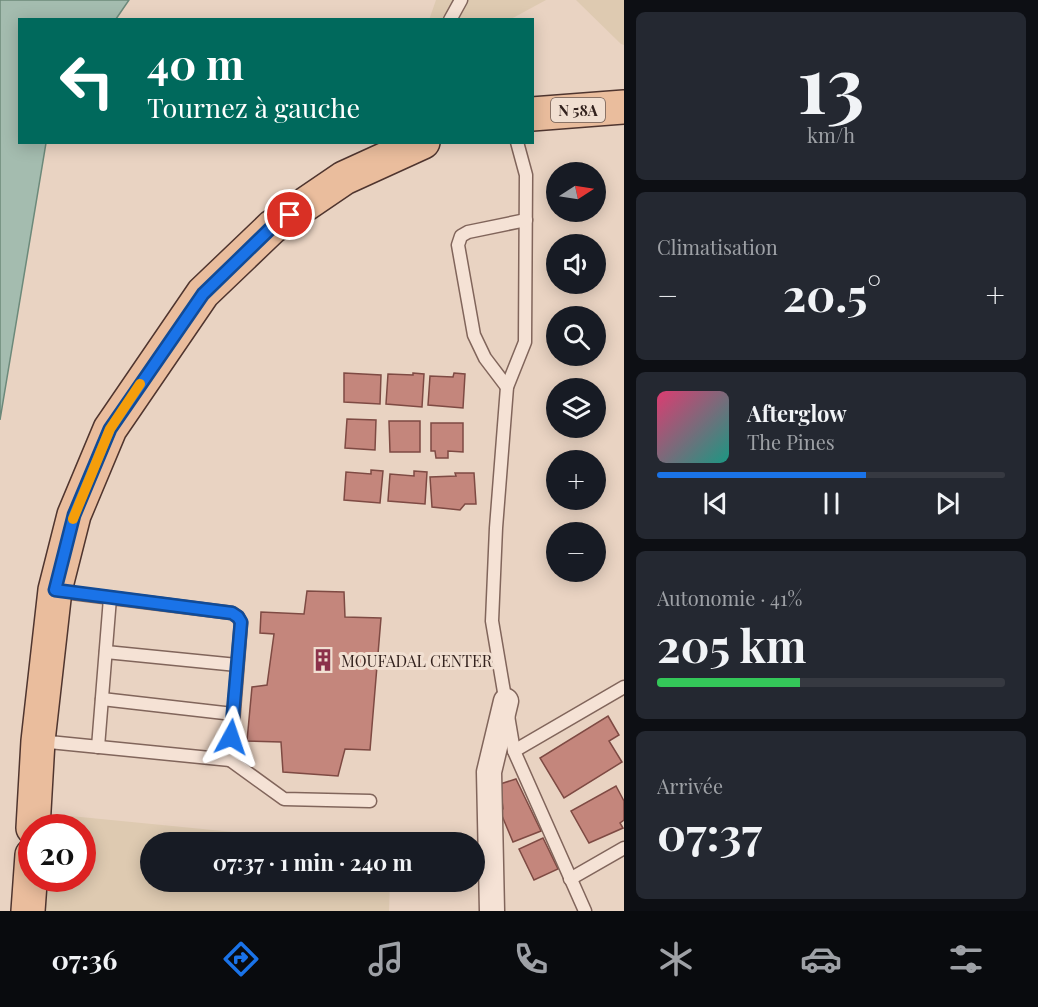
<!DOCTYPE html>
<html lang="fr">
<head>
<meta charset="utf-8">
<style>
	:root { --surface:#171b24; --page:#242831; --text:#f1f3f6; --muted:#9ea1a6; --line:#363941; --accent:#1a73e8 }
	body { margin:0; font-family:"Playfair Display",serif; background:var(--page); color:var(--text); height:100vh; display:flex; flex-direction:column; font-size:22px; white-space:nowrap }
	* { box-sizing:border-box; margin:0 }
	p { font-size:20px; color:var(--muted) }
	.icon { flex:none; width:33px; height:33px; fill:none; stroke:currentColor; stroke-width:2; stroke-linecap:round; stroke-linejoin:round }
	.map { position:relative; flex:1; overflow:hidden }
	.panel { display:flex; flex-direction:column; gap:12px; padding:12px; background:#0d0f14; width:414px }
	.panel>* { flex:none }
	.hud { position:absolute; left:18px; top:18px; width:516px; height:126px; border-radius:0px; box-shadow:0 3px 15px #0003; background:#00695c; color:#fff; overflow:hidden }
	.needle { width:39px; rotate:78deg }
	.fabs { position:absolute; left:546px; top:162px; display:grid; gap:12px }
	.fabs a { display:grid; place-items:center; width:60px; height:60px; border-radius:50%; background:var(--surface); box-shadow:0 3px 15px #0003; font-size:30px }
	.speed { position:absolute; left:18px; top:814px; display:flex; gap:12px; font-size:30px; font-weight:700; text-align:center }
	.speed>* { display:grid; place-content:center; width:78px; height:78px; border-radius:50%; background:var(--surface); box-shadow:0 3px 15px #0003; line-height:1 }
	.speed .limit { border:9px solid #d22; background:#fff; color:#111 }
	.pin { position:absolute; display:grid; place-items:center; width:51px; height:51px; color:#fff; margin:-26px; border:3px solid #fff; border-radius:50%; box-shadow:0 2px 6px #0007 }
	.me { position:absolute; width:66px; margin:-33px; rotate:5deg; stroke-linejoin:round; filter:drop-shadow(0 0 4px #0008) }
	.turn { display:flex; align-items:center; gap:21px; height:126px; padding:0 30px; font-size:27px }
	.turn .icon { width:78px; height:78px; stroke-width:2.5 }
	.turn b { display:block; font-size:42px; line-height:51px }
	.big { font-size:45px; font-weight:700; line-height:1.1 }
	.panel .tile { flex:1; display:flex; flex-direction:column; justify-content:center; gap:9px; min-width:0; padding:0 21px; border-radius:9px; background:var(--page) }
	.panel .dial { align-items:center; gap:0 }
	.dial b { font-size:78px; line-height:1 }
	.song { display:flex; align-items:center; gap:18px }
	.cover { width:72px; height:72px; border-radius:9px; background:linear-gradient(135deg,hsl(340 70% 55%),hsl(170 70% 35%)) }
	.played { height:6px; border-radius:3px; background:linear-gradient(90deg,var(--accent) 60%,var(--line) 60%) }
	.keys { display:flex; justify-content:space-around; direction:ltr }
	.heat { display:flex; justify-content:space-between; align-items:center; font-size:33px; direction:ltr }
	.charge { height:9px; border-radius:4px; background:linear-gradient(90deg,#34c759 41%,var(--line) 0) }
	.trip { position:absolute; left:140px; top:832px; width:345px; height:60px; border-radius:30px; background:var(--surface); box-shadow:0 3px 15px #0003; font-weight:700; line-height:60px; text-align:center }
	.tab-bar { display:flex; height:96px; justify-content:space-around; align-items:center; background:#090b0e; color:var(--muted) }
	.tab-bar .icon { width:42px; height:42px }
	.tab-bar .selected { color:var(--accent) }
	.tab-bar b { font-size:27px; color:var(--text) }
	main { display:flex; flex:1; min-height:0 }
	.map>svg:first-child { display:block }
</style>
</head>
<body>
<main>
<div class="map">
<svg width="624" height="911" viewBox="0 0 624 911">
	<rect width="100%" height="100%" fill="#e9d3c2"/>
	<g fill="#decab1">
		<polygon points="436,0 546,0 511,19 429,20"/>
		<polygon points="576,0 624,0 624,45 621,44"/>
		<polygon points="50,814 345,843 150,843 150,882 390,882 389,911 42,911 45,879 82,879 82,828 49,828"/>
	</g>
	<polygon fill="#a4bcaf" stroke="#6c897a" stroke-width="1.5" points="0,0 129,0 116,19 20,20 20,142 46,143 0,420"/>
	<g fill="#c4867c" stroke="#7e4a43" stroke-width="1.5">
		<polygon points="344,373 381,375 380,404 344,402"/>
		<polygon points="413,373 424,374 422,407 386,404 388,374 413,375"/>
		<polygon points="454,373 465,374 463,408 428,405 430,376 453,377"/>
		<polygon points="347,419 376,420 375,450 345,448"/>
		<polygon points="389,421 420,421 420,452 390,452"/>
		<polygon points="431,423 463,423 463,452 448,451 448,458 436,458 435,451 431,451"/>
		<polygon points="371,470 383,471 380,503 344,500 346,472 371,474"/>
		<polygon points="414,471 427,472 425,504 388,501 390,474 414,476"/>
		<polygon points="455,473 474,473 476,504 465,504 460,510 432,507 430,477 456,476"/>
		<polygon points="307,591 344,592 345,617 381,618 370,750 345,749 338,776 283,772 281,742 247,741 252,687 267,685 274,634 260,633 261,612 304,614"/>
		<polygon points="608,716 619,735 609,741 622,762 564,798 540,758"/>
		<polygon points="516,779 541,831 513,842 500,811 503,809 500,784"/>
		<polygon points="616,786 624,801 624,820 620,823 623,828 589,843 571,811"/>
		<polygon points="543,838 558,869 534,880 519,849"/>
	</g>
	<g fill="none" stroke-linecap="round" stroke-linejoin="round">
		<g stroke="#81655b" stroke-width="15">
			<g id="service">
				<polyline points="450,20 461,0"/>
				<polyline points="517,142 526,175 525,342 507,387 496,528 492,621 514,751 585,911"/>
				<polyline points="507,387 485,358 474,335 458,245 461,236 468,232 526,220"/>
				<polyline points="106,652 237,665"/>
				<polyline points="102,699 233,714"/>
				<polyline points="39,741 230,760 241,623 238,617 232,613 56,591"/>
				<polyline points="98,747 110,598"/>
				<polyline points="514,751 624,687"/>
				<polyline points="230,760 284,799 370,801"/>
				<polyline points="570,879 624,848"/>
			</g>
		</g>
		<g stroke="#81655b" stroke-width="27">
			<polyline id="minor" points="492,911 489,772 506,701"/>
		</g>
		<g stroke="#4f352f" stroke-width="36">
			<g id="primary">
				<polyline points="532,114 624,107"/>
				<polyline points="33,828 38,741 55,590 74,515 110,429 203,293 272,227 344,178 423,142"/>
				<polyline points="28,911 32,855"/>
			</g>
		</g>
		<use href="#service" stroke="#f5e2d5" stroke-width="12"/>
		<use href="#minor" stroke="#f5e2d5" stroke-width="24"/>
		<use href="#primary" stroke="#eabd9d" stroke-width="33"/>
	</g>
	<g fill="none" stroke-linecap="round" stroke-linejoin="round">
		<g stroke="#114b97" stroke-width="15">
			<polyline id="route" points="231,737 241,622 238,617 232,613 55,590 74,515 110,429 203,294 272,227 290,215"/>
		</g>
		<use href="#route" stroke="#1a73e8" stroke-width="10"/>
		<polyline stroke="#f59e0b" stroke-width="10" points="73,519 110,429 140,384"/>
	</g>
	<defs>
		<g id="building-bare" transform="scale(1.8)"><path d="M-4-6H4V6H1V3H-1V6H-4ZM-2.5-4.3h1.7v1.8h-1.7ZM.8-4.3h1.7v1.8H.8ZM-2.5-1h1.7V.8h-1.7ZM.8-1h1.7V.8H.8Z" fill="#8b314a" stroke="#f1dfd1" stroke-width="2.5" paint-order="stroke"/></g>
	</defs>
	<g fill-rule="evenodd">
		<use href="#building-bare" x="323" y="660"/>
	</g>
	<g text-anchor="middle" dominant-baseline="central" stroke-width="6" stroke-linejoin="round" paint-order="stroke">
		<rect fill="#f1dfd1" stroke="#6c5b54" stroke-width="1.5" x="551" y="98" width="54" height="24" rx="4.5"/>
		<g font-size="15" font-weight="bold" fill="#33221e">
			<text x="578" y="110">N 58A</text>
		</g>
		<g font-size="16" fill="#33221e" stroke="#f1dfd1" text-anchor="start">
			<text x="341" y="660">MOUFADAL CENTER</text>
		</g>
	</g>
</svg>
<div class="fabs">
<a><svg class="needle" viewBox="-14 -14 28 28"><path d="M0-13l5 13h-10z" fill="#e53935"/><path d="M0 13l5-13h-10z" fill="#9ea1a6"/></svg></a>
<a><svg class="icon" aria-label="sound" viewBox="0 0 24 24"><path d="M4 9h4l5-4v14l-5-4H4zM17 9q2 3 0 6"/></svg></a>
<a><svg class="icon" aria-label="search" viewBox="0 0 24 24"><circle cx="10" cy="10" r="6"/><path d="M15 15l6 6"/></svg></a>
<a><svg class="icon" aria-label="layers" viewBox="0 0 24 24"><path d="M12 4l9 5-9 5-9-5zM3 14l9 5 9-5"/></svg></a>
<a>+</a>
<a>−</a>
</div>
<div class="speed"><div class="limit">20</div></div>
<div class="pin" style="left:290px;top:215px;background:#d93025"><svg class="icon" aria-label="arrive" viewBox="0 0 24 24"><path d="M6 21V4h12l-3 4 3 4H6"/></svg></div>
<svg class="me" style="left:231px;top:737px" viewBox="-20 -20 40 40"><path d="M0-17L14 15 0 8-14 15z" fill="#1a73e8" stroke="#fff" stroke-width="4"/></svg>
<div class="trip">07:37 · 1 min · 240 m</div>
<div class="hud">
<div class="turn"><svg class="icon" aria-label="left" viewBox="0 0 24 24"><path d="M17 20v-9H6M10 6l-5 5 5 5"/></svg><div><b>40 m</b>Tournez à gauche</div></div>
</div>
</div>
<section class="panel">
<div class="tile dial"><b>13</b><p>km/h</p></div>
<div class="tile"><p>Climatisation</p>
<div class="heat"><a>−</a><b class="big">20.5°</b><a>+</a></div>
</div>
<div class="tile">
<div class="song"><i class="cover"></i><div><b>Afterglow</b><p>The Pines</p></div></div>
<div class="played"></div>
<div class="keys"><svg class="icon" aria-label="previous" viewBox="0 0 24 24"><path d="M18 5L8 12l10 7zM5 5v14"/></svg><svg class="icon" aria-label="pause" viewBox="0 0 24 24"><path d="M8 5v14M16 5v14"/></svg><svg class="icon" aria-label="next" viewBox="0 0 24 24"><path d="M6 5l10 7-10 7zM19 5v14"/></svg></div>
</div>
<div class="tile"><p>Autonomie · 41%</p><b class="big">205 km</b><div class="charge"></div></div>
<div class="tile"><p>Arrivée</p><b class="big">07:37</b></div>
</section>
</main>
<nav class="tab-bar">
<b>07:36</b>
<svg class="icon selected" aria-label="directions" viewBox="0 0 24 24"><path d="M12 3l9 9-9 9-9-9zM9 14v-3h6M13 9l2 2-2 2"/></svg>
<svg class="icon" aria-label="music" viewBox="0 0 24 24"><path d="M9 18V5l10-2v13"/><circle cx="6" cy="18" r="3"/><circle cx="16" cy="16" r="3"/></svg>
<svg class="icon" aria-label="phone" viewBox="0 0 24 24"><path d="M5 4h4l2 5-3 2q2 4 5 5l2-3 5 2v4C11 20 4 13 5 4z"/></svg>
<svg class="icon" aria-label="climate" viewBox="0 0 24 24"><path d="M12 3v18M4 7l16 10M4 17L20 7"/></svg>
<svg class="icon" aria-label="car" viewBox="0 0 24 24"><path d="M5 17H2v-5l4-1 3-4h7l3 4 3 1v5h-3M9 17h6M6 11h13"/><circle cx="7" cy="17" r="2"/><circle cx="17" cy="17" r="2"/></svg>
<svg class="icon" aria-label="filters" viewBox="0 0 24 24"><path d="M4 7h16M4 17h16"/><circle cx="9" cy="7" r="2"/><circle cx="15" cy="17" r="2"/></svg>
</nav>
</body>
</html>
